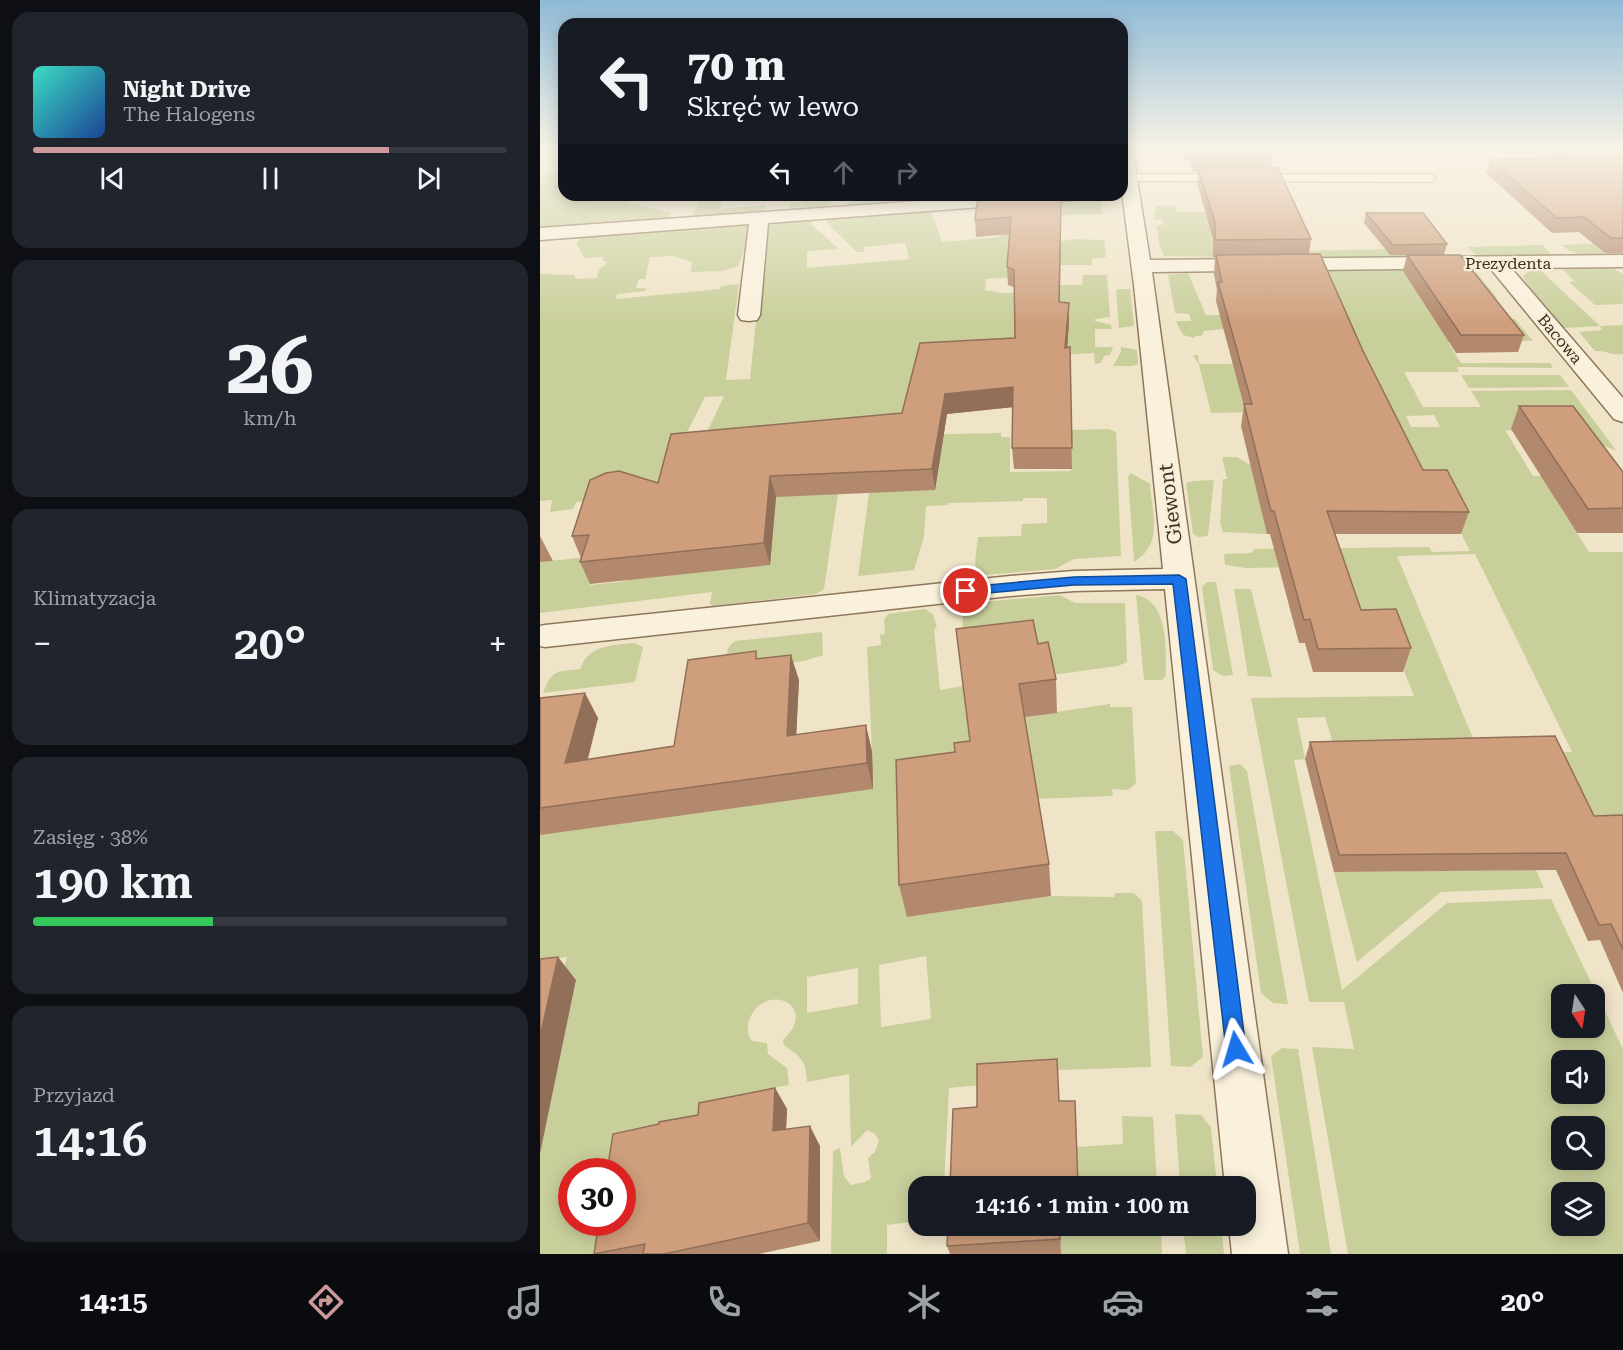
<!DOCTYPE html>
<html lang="pl">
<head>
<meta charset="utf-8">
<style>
	:root { --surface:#171b24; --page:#20242c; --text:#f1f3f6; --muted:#9ea1a6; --line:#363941; --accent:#cc999b }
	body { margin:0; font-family:"Roboto Serif",serif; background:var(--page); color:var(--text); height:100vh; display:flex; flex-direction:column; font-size:22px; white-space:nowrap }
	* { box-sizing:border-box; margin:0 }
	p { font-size:20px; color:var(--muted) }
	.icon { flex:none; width:33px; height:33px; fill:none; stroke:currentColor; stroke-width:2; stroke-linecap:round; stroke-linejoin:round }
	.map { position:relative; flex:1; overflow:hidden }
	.side { display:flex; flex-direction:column; gap:12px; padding:12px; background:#0d0f14; width:540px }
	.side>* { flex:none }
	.top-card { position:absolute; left:18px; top:18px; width:570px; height:183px; border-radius:18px; box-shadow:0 3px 15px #0003; background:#171b24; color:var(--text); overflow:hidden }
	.needle { width:39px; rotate:168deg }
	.tools { position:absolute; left:1011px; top:984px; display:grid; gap:12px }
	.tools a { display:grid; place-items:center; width:54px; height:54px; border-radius:12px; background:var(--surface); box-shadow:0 3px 15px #0003; font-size:30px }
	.speed { position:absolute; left:18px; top:1158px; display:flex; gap:12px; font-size:30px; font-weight:700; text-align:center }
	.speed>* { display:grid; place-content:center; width:78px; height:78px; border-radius:50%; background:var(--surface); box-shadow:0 3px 15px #0003; line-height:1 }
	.speed .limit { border:9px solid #d22; background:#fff; color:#111 }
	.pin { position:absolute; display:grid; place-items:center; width:51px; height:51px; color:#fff; margin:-26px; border:3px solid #fff; border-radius:50%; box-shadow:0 2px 6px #0007 }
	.me { position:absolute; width:66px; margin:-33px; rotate:353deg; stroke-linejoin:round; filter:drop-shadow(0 0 4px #0008) }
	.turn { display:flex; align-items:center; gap:21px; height:126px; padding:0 30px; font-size:27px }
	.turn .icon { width:78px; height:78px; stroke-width:2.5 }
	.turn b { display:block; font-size:42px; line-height:51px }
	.lanes { display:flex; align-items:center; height:57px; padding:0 30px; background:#0003; justify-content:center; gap:30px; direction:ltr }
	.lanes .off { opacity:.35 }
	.big { font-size:45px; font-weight:600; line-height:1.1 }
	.side .card { flex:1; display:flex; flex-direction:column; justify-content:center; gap:9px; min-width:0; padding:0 21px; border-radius:18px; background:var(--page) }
	.side .dial { align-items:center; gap:0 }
	.dial b { font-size:78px; line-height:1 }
	.song { display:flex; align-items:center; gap:18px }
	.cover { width:72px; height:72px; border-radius:9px; background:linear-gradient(135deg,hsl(170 70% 55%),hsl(220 70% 35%)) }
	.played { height:6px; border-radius:3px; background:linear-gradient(90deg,var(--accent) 75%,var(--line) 75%) }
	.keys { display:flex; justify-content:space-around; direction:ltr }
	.heat { display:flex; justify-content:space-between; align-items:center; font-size:33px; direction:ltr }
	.charge { height:9px; border-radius:4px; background:linear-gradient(90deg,#34c759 38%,var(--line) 0) }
	.trip { position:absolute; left:368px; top:1176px; width:348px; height:60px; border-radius:18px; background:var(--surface); box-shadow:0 3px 15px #0003; font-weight:600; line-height:60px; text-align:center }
	.tabs { display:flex; height:96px; justify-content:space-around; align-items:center; background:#090b0e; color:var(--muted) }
	.tabs .icon { width:42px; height:42px }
	.tabs .current { color:var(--accent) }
	.tabs b { font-size:27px; color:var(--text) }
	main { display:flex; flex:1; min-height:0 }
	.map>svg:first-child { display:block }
</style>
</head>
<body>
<main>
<section class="side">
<div class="card">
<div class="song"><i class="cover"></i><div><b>Night Drive</b><p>The Halogens</p></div></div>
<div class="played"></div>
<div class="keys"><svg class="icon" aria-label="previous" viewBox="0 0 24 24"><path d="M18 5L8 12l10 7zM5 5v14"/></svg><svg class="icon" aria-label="pause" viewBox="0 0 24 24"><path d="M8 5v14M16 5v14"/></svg><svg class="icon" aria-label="next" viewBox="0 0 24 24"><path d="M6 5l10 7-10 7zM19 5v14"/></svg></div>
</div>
<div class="card dial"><b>26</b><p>km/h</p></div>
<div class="card"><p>Klimatyzacja</p>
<div class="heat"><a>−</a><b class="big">20°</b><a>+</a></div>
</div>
<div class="card"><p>Zasięg · 38%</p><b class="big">190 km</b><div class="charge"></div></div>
<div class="card"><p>Przyjazd</p><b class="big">14:16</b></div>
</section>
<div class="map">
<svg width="1083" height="1254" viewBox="0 0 1083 1254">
	<rect width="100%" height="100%" fill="#f0e4c8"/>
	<g fill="#c9cf9b" fill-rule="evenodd">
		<polygon points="24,173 24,195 85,195 87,202 131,213 130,217 123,221 0,230 0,175"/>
		<polygon points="161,195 182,195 180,209 226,205 226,210 219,214 158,219 153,216"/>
		<path d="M265,195H294C290,213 265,213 250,208L249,203L263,202Z"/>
		<polygon points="310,195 441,195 442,198 323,207 309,205"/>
		<polygon points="545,197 557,197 557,200 561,200 562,214 485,217 519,242 532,239 564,240 566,257 552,259 552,265 482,265 476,277 446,279 445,290 462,293 519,293 520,285 542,285 543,275 567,275 570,317 555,319 555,321 571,325 572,329 555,329 555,347 573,347 570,355 564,356 561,363 555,364 554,353 379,363 365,430 159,449 184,396 165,397 138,450 298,494 284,589 276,594 173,606 170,604 172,592 0,613 0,562 58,556 50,585 86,581 93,551 45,501 36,502 33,509 10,512 12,500 0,501 0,274 35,275 35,279 57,278 60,268 66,265 67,262 63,261 63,257 44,258 37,244 40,238 46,235 207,223 206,246 198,266 183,271 148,272 151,271 152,262 133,256 110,257 105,279 99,279 96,288 106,288 105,291 77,294 76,299 180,289 181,286 199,284 186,380 210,379 220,282 222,227 233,220 270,217 271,224 299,249 267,251 267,268 369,259 365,243 324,247 324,252 317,252 287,223 286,217 390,208 402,242 460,237 454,219 439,220 433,205"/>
		<polygon points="635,205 637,212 718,212 668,221 676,252 681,257 624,256 620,247 616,225 623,225 623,220 615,220 614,213 616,206"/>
		<path d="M1072,243L1083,251V255C1057,256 1043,261 1021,245Z"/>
		<polygon points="1002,245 1011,254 1010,257 943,259 937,256 928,247"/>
		<polygon points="894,248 901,258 767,257 764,251"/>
		<polygon points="1071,267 1083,274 1083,304 1055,305 1029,282 1034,281 1022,268"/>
		<path d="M999,269L1060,326L1083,325V354C1072,356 1066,350 1055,351L1039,332L1062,330L1060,326L1023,328L987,287L983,276L989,271Z"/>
		<path d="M779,270H921L937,273L957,298H931L923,319H975L993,341L908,342L921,363H1010L1013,368L917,367L919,372H864L883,407H941L931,391L1031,390L1076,450L1027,434L965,430L993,476L1083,474L1015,499L1049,552H1083V832L1024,833L1006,753L1032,752L935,554L857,556L940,755L798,759L785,717L757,718L765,759L754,760L802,990L907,903L1011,899L1083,1049V1254H808L772,1047L814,1049L804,1002H769L711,698L874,696L841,614H809L793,566L706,568L685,565L684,554L711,553L715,549L889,547L892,552L930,551L900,492L718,495L727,534L683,532L680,523L683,479H687L682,457H697L712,466L751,411L671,413L659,365L653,355H658L659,364H693L684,329L664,331L661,336H655V338L643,335L636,321H651L649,314L635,313L628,275L648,273L666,315H686ZM894,415L900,427H871L866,416ZM1022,994H1054V1028H1022ZM1022,1060H1054V1094H1022ZM1022,1126H1054V1160H1022ZM1022,1192H1054V1226H1022Z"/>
		<polygon points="580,289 590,289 594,326 579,328 576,290"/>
		<polygon points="581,347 597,350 598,364 592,366 573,366 581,352"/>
		<polygon points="921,375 1020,375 1029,387 929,388"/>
		<polygon points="569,429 576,432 581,556 534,559 515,569 444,575 437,573 435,562 438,537 481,536 482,524 507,523 507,498 483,498 483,501 408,503 408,505 386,506 384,537 374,570 318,576 329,493 364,435 461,433 461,437 470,437 470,472 531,471 532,430"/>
		<path d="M591,473L610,484C612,514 624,543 594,562L588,476Z"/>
		<polygon points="674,480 668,536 659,537 653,534 646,483 653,481"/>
		<polygon points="667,582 676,582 693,675 683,676 673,670 662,587"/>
		<polygon points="694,589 711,589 732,677 708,676"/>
		<path d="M520,595L535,603H585L587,662L578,666L512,675L428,661C425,643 416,617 430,603Z"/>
		<path d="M596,595C629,600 626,650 626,675L622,680H604Z"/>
		<path d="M385,609L393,614L397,628L394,629L400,690L423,686L428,725L570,704V707H592L596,783L588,790L572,789L573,796L495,799L367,917L511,896L574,897L575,893H594L602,901L611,1067L518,1070V1078L409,1088L404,1186H378V1221L347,1225V1254H291L293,1151L300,1148L304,1176L311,1185L325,1182L331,1178L328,1158L335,1152L339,1140L334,1133L327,1130L311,1147L309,1074L267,1082C266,1060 261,1057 244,1045L243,1040C280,1005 226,981 210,1018C207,1026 207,1034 212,1041L227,1043L228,1054L247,1068L249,1085L227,1089L225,1103L72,1171L32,1172V1222L63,1223L58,1254H0V1154L36,980L20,983L27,957L0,961V835L332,751L327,647L341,645L340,635L345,634L344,620L348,614ZM386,956L391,1019L341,1027L339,965ZM318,968V1004L267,1013V977Z"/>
		<path d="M282,632L283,655L264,661L191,670C187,658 183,650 195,641Z"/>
		<path d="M95,643L103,647L95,682L3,693C12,669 16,672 40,669C48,645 73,645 95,643Z"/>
		<polygon points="700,764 707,771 748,1004 733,1003 721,993 689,766"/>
		<polygon points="615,831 633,831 643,840 663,1057 650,1067 631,1066"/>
		<polygon points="996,870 1004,888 901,892 817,962 794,872"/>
		<polygon points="742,1048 758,1049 791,1254 760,1254 731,1056"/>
		<polygon points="635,1114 661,1115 671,1127 677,1186 640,1186"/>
		<polygon points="582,1116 613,1117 617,1183 614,1186 538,1186 536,1147 583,1144"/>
		<polygon points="558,1226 621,1226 622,1254 521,1254 520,1229"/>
		<polygon points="643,1226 681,1226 684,1254 646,1254"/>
	</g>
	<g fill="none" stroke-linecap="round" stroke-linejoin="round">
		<g stroke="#8d765c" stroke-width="2">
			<polygon id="lane" points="588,174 890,174 896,178 890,182 584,181 584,175"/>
		</g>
		<g stroke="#8d765c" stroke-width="3">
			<g id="street">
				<polygon points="582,148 592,148 610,260 1083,255 1083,267 971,268 1083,398 1083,422 1074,419 950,268 612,272 748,1254 692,1254 689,1226 705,1226 705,1186 685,1186 625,589 534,591 470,596 5,647 0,646 0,626 5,625 470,576 534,571 623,569 594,285 582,192"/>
				<polygon points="463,195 541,195 539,199 533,200 228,223 220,315 217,320 209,321 201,320 198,315 209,224 0,240 0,228"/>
			</g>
		</g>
		<use href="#lane" fill="#faf1dc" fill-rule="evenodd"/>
		<use href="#street" fill="#faf1dc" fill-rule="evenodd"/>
	</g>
	<g fill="#b2896c">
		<polygon points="641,148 729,148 733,156 731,168 771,239 769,254 823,351 883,470 929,512 921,534 795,534 821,610 871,648 863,672 773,672 765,643 759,643 730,534 727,534 701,426 704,406 676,301 677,290 674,274 675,257 673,257 673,239 657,183 658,172 653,172 650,160 644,160"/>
		<polygon points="997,148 1083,148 1083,253 1065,253 1039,232 1012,233 946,173 950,160 1011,158"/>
		<polygon points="438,195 502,195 502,200 521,215 520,302 529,303 529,321 527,348 530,347 532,469 474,469 472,448 473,407 407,414 395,490 236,497 230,565 50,584 40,562 41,558 32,536 118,483 362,413 475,338 474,287 468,285 467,267 470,234 436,237 435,220"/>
		<polygon points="826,213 907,244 904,255 850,255 824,223"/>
		<polygon points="867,255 984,335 978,352 916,353 863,271"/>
		<polygon points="979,406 1083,472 1083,533 1037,533 971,429"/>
		<polygon points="0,535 0,536 13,561 0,562"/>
		<polygon points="498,644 516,679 517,713 485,717 509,864 511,896 367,917 359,885 415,752 430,741"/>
		<polygon points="219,659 259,680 256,735 332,751 333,789 0,835 0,698 58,718 48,759 134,746"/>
		<polygon points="770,742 1054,816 1083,815 1083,993 1060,940 1048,941 1016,870 794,872 765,759"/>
		<polygon points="235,1088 247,1109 246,1129 280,1146 280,1241 219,1254 54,1254 158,1115"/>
		<polygon points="520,1226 521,1254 410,1254 407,1246"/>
	</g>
	<g fill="#916f58">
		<polygon points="529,303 529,321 526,367 525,348"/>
		<polygon points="473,387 474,407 407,414 395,490 392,469 405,394"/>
		<polygon points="230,476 236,497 230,565 224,543"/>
		<polygon points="251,655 259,680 255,761 247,736"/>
		<polygon points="45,693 58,718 40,788 25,763"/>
		<polygon points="326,725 332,751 333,789 327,763"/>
		<polygon points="18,957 36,980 0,1154 0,1037"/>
		<polygon points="235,1088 247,1109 245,1151 233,1131"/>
		<polygon points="270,1126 280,1146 280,1241 268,1223"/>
	</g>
	<g fill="#cf9f7d" stroke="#916f58" stroke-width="1.5">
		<polygon points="652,148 729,148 733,156 655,156"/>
		<polygon points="1020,148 1083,148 1083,238 1071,238 1044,217 1017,218 950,160 1034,157"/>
		<polygon points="658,168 738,168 771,239 675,240 675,222"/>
		<polygon points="438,195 500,195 499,200 521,198 519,302 529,303 525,348 530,347 532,448 472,448 473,387 405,394 392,469 230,476 224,543 40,562 49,535 32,536 50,480 66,473 79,471 118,483 131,434 362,413 380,343 475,338 474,270 467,267 471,217 435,220"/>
		<polygon points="826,213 883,213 907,244 853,245"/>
		<polygon points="780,254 823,351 883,470 907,470 929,512 787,511 821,610 856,609 871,648 778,649 770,619 764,620 734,511 731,511 704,404 712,404 678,282 682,282 676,255"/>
		<polygon points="867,255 920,255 984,335 921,335"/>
		<polygon points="979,406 1033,406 1083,472 1083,508 1048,509"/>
		<polygon points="493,620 498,644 508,642 516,679 479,684 509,864 359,885 356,760 415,752 414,743 430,741 416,629"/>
		<polygon points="216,651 216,659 251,655 247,736 326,725 327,763 0,808 0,698 45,693 25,763 134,746 148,660"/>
		<polygon points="1015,736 1054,816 1083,815 1083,949 1071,924 1059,925 1026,853 799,855 770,742"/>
		<polygon points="18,957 0,1037 0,959"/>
		<polygon points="517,1059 519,1101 535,1101 538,1186 410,1186 413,1109 437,1107 437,1064"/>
		<polygon points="235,1088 233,1131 270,1126 268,1223 124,1254 103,1254 105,1244 54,1254 59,1222 82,1222 82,1172 67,1172 73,1134 119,1124 119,1122 158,1115 159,1103"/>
		<polygon points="408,1226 520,1226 520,1239 407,1246"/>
	</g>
	<linearGradient id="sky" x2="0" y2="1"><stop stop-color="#8fbad6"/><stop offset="0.46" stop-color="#f8f3e6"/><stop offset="1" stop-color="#f8f3e6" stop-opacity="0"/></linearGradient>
	<rect width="1083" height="324" fill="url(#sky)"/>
	<polygon fill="#1a73e8" stroke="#114b97" stroke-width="1.5" points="639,575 646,579 706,1049 703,1056 696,1059 689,1056 686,1049 633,584 534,585 426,595 420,591 426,587 534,577"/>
	<g text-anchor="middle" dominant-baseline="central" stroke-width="4.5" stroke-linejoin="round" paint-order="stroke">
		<g font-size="16" fill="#3d2e20" stroke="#f7eed8">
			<text x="968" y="263">Prezydenta</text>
			<text transform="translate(1020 339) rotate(50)">Bacowa</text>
		</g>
		<g font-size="20" fill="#3d2e20" stroke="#f7eed8">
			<text transform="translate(630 504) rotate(-97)">Giewont</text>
		</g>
	</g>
</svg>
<div class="tools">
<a><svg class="needle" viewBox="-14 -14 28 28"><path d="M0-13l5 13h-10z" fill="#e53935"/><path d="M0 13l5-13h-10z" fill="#9ea1a6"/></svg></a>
<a><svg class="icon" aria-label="sound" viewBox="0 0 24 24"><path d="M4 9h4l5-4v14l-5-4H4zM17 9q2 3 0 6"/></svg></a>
<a><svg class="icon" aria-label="search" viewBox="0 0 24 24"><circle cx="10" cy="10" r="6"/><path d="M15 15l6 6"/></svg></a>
<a><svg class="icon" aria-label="layers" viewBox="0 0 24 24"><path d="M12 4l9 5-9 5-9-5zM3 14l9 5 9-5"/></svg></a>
</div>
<div class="speed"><div class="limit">30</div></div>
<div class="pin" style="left:426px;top:591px;background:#d93025"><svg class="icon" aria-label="arrive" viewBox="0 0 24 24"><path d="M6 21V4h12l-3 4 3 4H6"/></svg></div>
<svg class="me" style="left:696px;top:1049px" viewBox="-20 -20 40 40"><path d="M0-17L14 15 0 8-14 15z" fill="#1a73e8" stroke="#fff" stroke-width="4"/></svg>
<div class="trip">14:16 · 1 min · 100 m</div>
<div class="top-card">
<div class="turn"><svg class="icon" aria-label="left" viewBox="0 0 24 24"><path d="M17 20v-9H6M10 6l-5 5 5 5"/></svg><div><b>70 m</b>Skręć w lewo</div></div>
<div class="lanes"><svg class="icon" aria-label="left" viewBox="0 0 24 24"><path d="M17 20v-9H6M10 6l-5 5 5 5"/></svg><svg class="icon off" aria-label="ahead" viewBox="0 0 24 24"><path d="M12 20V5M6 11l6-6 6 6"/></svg><svg class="icon off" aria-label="right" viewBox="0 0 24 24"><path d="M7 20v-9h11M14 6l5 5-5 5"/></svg></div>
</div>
</div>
</main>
<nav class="tabs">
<b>14:15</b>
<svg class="icon current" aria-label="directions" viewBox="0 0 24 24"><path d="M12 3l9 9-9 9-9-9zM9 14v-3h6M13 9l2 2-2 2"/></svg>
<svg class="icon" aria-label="music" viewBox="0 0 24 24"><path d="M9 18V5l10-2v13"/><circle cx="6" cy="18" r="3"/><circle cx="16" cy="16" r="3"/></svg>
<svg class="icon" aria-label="phone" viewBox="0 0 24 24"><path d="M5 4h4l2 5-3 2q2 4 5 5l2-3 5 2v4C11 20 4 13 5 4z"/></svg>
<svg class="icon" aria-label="climate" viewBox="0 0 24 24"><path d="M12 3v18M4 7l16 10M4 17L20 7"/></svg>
<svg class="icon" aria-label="car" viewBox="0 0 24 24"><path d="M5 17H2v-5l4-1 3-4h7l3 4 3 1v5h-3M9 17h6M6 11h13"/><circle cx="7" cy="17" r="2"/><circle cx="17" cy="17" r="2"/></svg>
<svg class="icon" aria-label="filters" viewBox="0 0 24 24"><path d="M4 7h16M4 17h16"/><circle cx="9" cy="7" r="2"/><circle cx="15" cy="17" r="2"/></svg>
<b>20°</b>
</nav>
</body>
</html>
